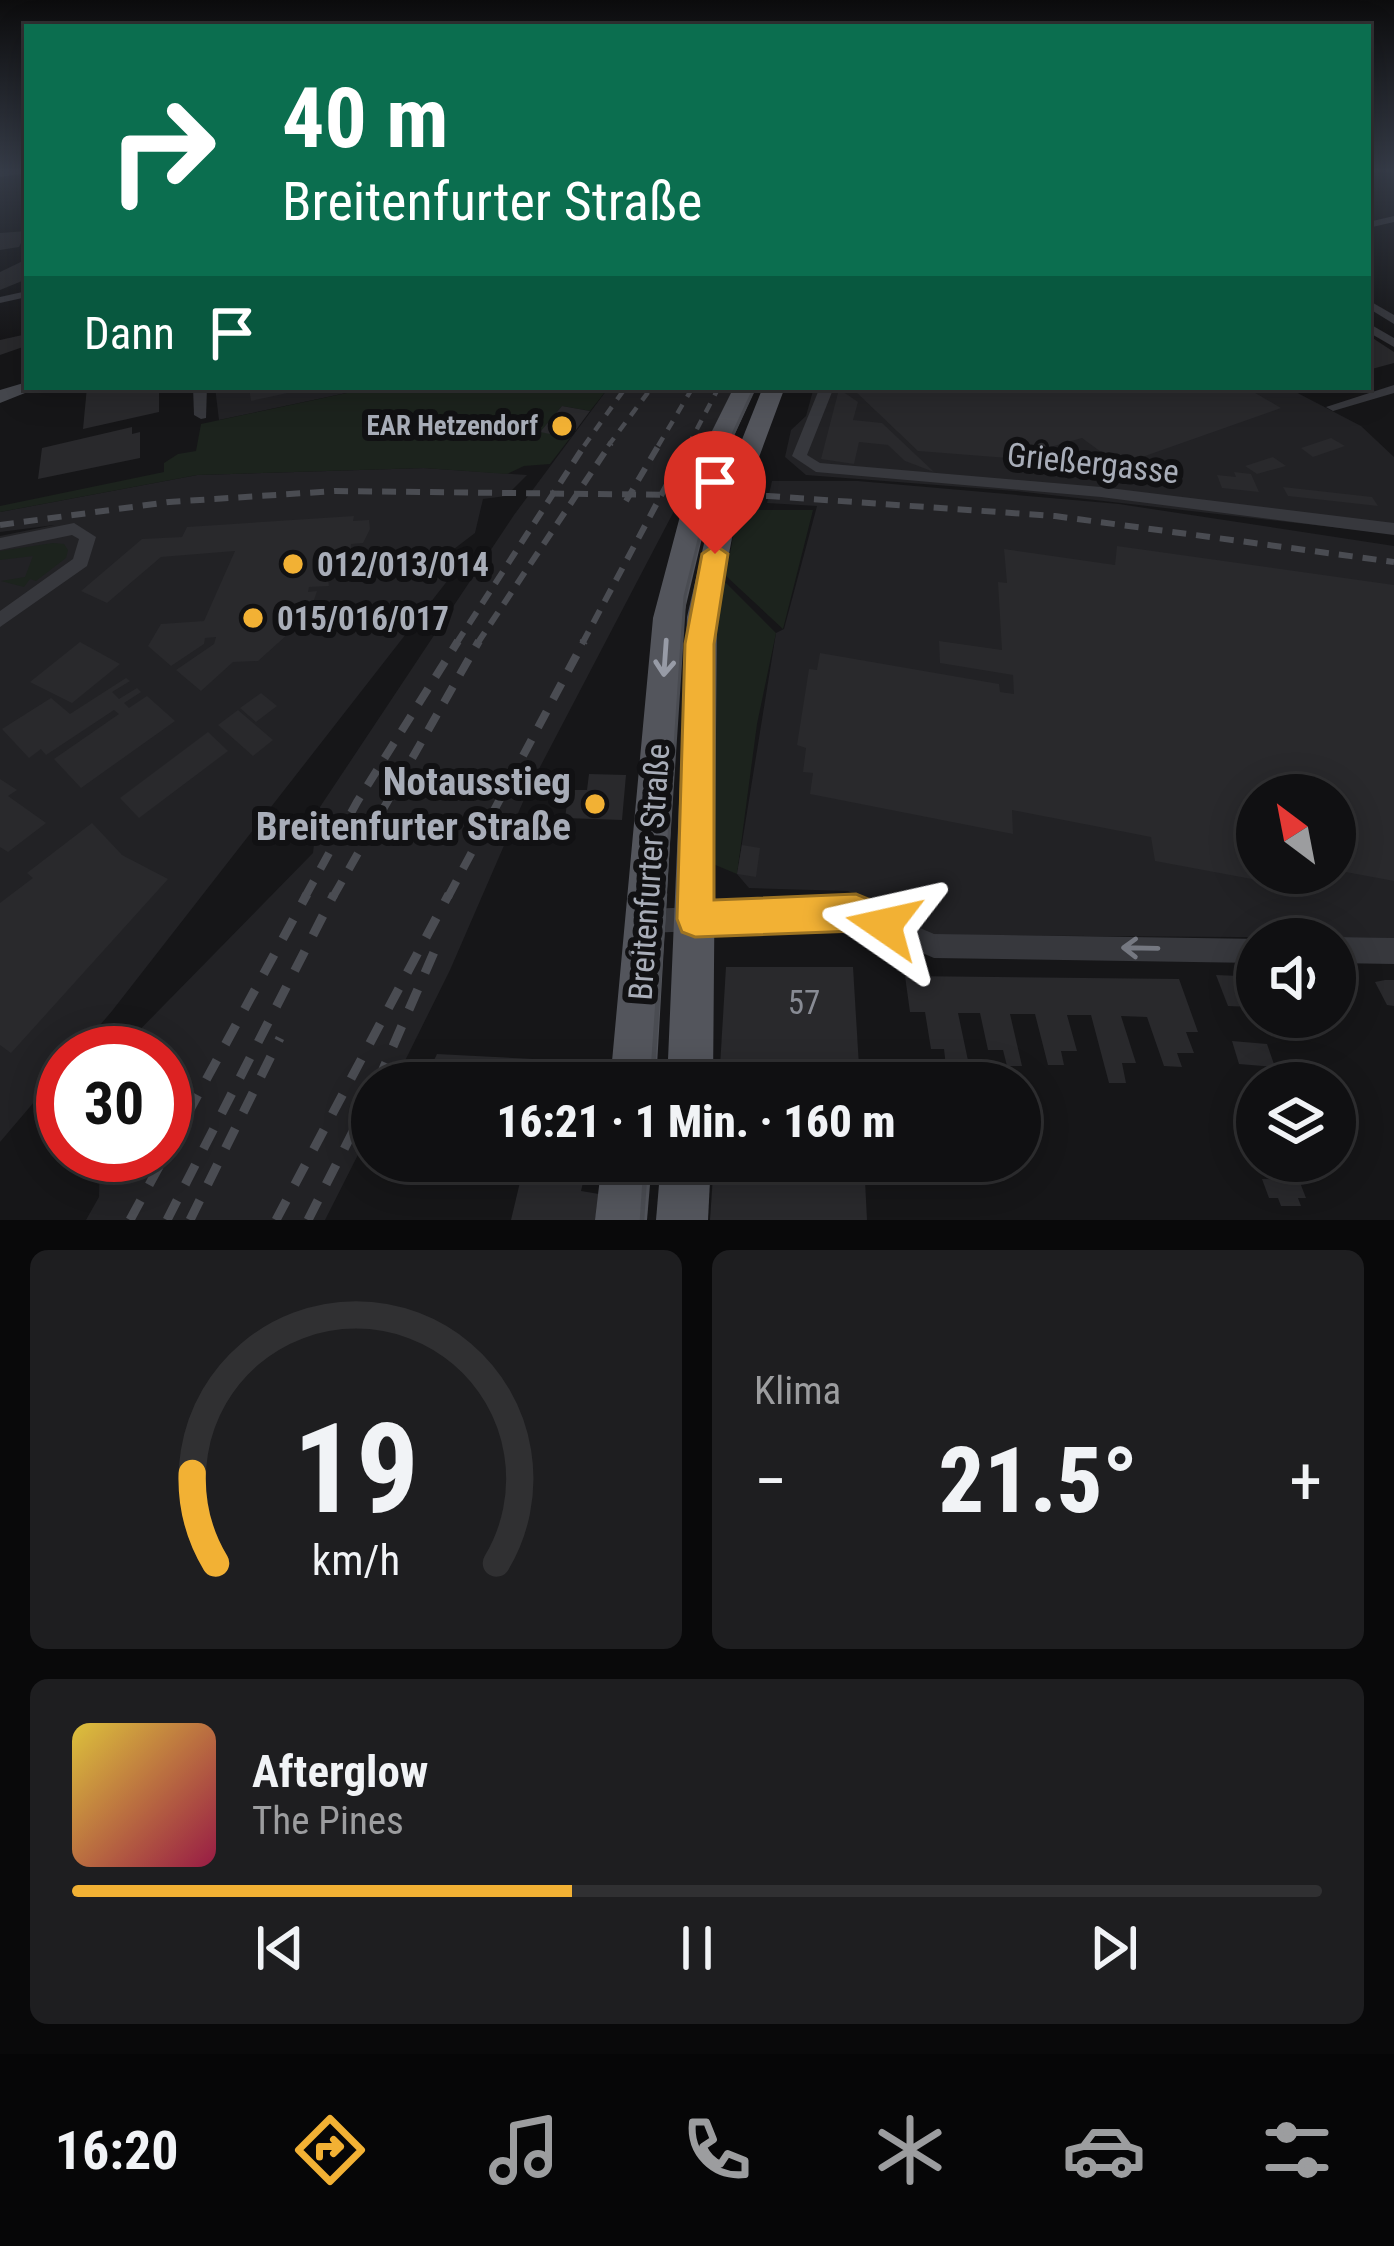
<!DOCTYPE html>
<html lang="de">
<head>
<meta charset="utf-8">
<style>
	:root { --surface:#101012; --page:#1e1e20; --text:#f1f3f6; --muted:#9c9d9f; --line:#303032; --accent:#f2b134 }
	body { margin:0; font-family:"Roboto Condensed",sans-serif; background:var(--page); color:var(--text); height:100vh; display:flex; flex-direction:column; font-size:45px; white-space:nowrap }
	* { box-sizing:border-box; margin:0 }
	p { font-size:39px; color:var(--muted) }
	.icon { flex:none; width:66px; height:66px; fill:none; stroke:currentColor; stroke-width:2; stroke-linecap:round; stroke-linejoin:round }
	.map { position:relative; height:1220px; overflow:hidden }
	.details { display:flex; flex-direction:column; gap:30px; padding:30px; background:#09090a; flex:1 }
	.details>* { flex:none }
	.hud { position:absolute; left:24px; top:24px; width:1347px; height:366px; border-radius:0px; box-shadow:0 6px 30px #0003,0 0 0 3px var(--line); background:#0b6e4f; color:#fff; overflow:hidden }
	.needle { width:78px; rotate:328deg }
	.tools { position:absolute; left:1236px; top:774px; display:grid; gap:24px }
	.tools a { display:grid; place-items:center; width:120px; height:120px; border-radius:50%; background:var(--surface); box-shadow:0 6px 30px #0003,0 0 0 3px var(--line); font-size:60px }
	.speed { position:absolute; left:36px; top:1026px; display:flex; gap:24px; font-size:60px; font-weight:700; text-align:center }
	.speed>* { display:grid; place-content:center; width:156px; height:156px; border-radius:50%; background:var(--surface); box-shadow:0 6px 30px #0003,0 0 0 3px var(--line); line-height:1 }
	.speed .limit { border:18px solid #d22; background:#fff; color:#111 }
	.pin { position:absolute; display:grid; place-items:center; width:102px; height:102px; color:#fff; margin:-123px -51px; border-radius:50% 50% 50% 0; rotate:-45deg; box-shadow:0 0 12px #0007 }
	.pin .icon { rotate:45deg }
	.me { position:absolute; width:132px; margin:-66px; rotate:281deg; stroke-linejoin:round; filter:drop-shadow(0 0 9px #0008) }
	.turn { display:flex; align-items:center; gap:42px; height:252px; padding:0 60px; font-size:54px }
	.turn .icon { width:156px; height:156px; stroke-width:2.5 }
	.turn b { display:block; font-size:84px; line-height:102px }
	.then { display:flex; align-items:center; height:114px; padding:0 60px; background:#0003; gap:24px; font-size:45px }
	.big { font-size:90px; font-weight:800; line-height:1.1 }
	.details .card { flex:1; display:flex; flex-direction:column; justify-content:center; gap:18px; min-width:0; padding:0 42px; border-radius:18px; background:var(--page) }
	.details .dial { align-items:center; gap:0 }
	.dial svg { height:312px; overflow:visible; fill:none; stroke:var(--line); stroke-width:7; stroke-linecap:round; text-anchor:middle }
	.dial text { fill:var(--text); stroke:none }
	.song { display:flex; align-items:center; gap:36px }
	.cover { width:144px; height:144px; border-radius:18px; background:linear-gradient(135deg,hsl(50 70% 55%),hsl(340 70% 35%)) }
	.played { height:12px; border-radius:6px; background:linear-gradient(90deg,var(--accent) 40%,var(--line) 40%) }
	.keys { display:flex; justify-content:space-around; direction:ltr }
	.heat { display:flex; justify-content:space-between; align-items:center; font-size:66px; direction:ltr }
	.details .tiles { flex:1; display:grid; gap:30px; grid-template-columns:1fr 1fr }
	.card:last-child { grid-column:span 2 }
	.trip { position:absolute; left:351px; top:1062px; width:690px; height:120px; border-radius:60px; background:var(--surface); box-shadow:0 6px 30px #0003,0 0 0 3px var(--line); font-weight:800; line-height:120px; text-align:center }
	.tabs { display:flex; height:192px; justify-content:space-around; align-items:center; background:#060607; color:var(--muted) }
	.tabs .icon { width:84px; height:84px }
	.tabs .selected { color:var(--accent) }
	.tabs b { font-size:54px; color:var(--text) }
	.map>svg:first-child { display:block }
</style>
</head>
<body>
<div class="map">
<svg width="1394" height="1220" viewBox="0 0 1394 1220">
	<rect width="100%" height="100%" fill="#161618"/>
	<g fill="#222225" fill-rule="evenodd">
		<polygon points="215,387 375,387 219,420"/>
		<polygon points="609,387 739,387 529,788 450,970 394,1083 372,1083 372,1127 325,1220 86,1220 99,1197 100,1155 165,1155 165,1053 117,1053 313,853 318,810 514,515"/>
		<polygon points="814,387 1286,387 1361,426 1394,457 1394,534 1015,491 806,475 785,457 791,430 806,416"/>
		<polygon points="424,468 527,475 506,496 483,499 475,533 429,568 448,580 112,1011 76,1053 63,1053 63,1068 0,1142 0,536 54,525 0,532 0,512 197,475"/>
		<path d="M772,481H858L1119,504L1394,546V938L933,935L848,891L749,888L737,874L776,633L784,629L817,506L767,503ZM1257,795H1335V873H1257Z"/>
	</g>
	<g fill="#1c231d">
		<polygon points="375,387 609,387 590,411 562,406 541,431 570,438 550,464 524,466 507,474 424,468 197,475 0,512 0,506 164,472 164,463 178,454 196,451 201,424"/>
		<polygon points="739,503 759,504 759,510 813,510 783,629 726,576"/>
		<polygon points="53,543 64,544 68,550 66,558 36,581 30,579 24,587 1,581 25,577 33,556 0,560 0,551"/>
		<polygon points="717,574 776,633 757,724 737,874 713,864"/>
	</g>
	<g fill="#29292c">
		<polygon points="27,231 19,247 0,250 0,233"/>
		<polygon points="27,259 27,279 0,290 0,272"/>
		<polygon points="27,334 27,356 23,347 0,355 0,340"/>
		<polygon points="1368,335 1394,352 1394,363 1368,370"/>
		<polygon points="87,387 159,387 159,412 83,429"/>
		<polygon points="249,387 305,387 306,389 251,401"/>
		<polygon points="858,387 1245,387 1281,408 1131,461 1124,456 1112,460 1082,438 1047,448 1051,461 1027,459 1026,466 1018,466 1008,458 918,451 856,392"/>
		<polygon points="839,389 858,402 853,420 882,423 934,472 905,461 888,445 859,442 854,464 821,459"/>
		<polygon points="562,406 590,411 570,438 540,432"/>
		<polygon points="132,427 132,434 140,432 140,458 38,479 42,448"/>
		<polygon points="1331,438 1345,446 1313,457 1301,448"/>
		<polygon points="1273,457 1286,466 1257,474 1245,466"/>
		<polygon points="1234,472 1251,474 1259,492 1222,488 1217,475 1236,477"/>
		<polygon points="1283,487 1372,497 1378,506 1288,496"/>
		<polygon points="354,516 353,521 369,520 370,529 363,543 351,544 350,557 359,557 356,571 327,573 329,586 309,587 308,592 317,591 312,606 298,625 258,661 233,662 201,691 176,670 214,644 216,637 205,638 204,644 171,666 148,646 161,624 204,621 235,551 161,557 107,603 81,591 142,539 182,537 187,527"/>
		<polygon points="1117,546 1394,585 1394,881 1335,870 1335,795 1257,795 1257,873 1296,873 1301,888 1155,861 1151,837 1012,810 1013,834 810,794 813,773 803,772 806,748 797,745 809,669 817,670 820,653 999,684 1000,692 1014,694 1013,675 940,663 939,641 1002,650 998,582 1007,583 1004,549 1115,565"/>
		<polygon points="80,642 120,664 72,703 30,682"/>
		<polygon points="126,678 130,681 112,692 119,699 137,688 141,692 124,703 129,708 147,696 175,721 81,788 54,759 119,714 114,710 46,755 41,749 29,758 2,729 51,698 70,714"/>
		<polygon points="261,693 277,706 256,722 240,708"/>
		<polygon points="238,710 273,740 253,756 218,725"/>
		<polygon points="208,732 228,751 139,818 120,798"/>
		<polygon points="589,774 626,775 622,820 565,818 569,790 587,790"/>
		<polygon points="0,779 17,790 8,796 46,823 8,852 0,847"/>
		<polygon points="92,823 122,855 168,879 11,1053 0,1045 0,903 33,878 27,873"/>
		<polygon points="742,845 760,848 756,877 737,874"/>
		<polygon points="726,967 853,967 860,1083 719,1083"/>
		<polygon points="1216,975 1239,976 1252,1007 1228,1006"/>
		<polygon points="905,976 1179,979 1198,1032 1186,1032 1194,1053 1177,1053 1182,1067 1164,1066 1147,1017 1121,1016 1136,1063 1122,1063 1126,1083 1109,1083 1091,1015 1067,1015 1077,1051 1061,1051 1064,1065 1048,1065 1035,1014 1010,1014 1022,1066 1007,1066 1003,1050 988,1050 980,1013 958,1013 970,1070 965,1076 947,1075 944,1049 931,1049 925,1012 910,1012"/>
		<polygon points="1385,980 1394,980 1394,1006 1387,1005 1375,982"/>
		<polygon points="1232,1041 1267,1044 1275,1067 1239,1064"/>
		<polygon points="437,1054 611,1063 606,1083 423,1083"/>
		<polygon points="383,1161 495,1161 491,1180 380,1167"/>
		<polygon points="525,1161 588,1161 581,1191 599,1194 596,1220 511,1220"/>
		<polygon points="714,1161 864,1161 867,1220 710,1220"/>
		<polygon points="1262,1179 1299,1180 1306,1198 1298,1198 1301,1206 1281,1206 1278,1198 1269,1198"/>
	</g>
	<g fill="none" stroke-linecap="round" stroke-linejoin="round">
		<g fill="#37383d" fill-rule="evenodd">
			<polygon points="27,170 27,173 0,177 0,171"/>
			<polygon points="1394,216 1394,222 1368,228 1368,222"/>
			<polygon points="27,291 27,297 0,303 0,297"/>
			<polygon points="1368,300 1394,315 1394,324 1368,308"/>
			<polygon points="1368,323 1394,338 1394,347 1368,332"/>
			<polygon points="1394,385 1394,393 1333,411 1326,407"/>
			<polygon points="193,387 207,387 206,418 201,419 194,415"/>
			<polygon points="820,387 834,387 807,455 820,463 1101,487 1394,523 1394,535 1101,497 816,472 792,456"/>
			<polygon points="74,523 96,537 87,566 0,627 0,611 73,559 79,539 72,535 0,550 0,538"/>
			<polygon points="857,901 934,934 1261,939 1257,939 1257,963 934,958 857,925 646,933 637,930 634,921 637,912 646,909"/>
			<polygon points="1335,937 1394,938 1394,964 1335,963 1335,939 1331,939"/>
		</g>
		<polygon fill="#45474d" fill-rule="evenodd" points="27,382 27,387 40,387 0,403 0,390"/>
		<g fill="#53555c" fill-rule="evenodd">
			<polygon points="734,387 756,387 718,471 683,618 656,1083 610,1083 653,618 692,471"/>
			<polygon points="763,387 785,387 735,522 717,617 713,1083 667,1083 687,617 709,522"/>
			<polygon points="602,1161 652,1161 647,1220 595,1220"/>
			<polygon points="661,1161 711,1161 708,1220 656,1220"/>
		</g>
		<polyline stroke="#4a4c52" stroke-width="3" points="665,897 685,596 716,471 755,387"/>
		<g stroke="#4a4c52" stroke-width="4.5">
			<polyline points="652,1083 665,894"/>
			<polyline points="642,1220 646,1161"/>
		</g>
		<g stroke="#4a4c52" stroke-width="4.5" stroke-dasharray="10 9" stroke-linecap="butt">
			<polyline points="584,446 626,387"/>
			<polyline points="608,446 652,387"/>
			<polyline points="658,446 693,387"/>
			<polyline points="688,446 719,387"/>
		</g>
		<g stroke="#4a4c52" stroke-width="6" stroke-dasharray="14 10" stroke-linecap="butt">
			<polyline points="626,501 660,443"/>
			<polyline points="0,525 169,502 335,491 768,496 1055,516 1394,562"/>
			<polyline points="456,644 586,443"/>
			<polyline points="477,644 611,443"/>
			<polyline points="582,644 689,443"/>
		</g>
		<g stroke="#4a4c52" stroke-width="8" stroke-dasharray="18 14" stroke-linecap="butt">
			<polyline points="305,897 357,802 458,641"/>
			<polyline points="333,897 479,641"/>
			<polyline points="448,897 584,641"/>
		</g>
		<g stroke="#4a4c52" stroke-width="9" stroke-dasharray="22 18" stroke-linecap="butt">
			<polyline points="377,1083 438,943"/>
			<polyline points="130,1220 307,894"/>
			<polyline points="167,1220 334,894"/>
			<polyline points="190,1220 280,1038"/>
			<polyline points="276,1220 449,894"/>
			<polyline points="308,1220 372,1094"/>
		</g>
	</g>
	<defs><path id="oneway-shaft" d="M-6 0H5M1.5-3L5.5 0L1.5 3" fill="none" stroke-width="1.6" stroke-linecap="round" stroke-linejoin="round" transform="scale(3)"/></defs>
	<use stroke="#979ba6" href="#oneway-shaft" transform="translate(665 658) rotate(94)"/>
	<use stroke="#757881" href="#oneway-shaft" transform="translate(1140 948) rotate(-179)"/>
	<linearGradient id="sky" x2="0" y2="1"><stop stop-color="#0c0c0d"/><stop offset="0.5" stop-color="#363c48"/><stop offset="1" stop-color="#363c48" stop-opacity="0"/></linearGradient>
	<rect width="1394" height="340" fill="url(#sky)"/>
	<polygon fill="#f2b134" stroke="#9d7322" stroke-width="3" points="715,545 728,554 714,644 714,900 856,894 897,911 903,925 897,938 884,943 856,931 695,937 682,932 677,919 685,644 702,554"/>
	<g fill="#f2b134" stroke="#111113" stroke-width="4.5">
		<circle cx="562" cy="426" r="12"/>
		<circle cx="293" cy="564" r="12"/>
		<circle cx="253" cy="618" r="12"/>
		<circle cx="595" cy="804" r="12"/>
	</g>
	<g text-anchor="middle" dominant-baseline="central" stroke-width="12" stroke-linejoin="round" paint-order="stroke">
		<g font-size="27" font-weight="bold" fill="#a8adb8" stroke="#111113" text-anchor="end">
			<text x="538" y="426">EAR Hetzendorf</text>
		</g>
		<g font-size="33" fill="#a8adb8" stroke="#111113">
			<text transform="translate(1093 463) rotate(6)">Grießergasse</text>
			<text transform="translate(649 872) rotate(-86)">Breitenfurter Straße</text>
		</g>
		<g font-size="33" font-weight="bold" fill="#a8adb8" stroke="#111113" text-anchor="start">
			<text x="317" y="564">012/013/014</text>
			<text x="277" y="618">015/016/017</text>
		</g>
		<g font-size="33" fill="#888b94">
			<text x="804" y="1002">57</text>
		</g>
		<g font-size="39" font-weight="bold" fill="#a8adb8" stroke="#111113" text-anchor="end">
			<text x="571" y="782">Notausstieg<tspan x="571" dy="45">Breitenfurter Straße</tspan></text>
		</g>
	</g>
</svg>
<div class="tools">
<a><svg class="needle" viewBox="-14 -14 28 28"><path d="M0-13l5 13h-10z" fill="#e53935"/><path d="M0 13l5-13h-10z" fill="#9c9d9f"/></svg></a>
<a><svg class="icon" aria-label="sound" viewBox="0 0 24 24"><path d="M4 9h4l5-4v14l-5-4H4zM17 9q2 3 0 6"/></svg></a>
<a><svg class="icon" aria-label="layers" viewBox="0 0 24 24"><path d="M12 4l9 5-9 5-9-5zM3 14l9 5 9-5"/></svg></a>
</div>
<div class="speed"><div class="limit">30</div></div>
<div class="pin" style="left:715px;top:554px;background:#d93025"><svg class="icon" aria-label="arrive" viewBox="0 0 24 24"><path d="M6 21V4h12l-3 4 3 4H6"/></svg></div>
<svg class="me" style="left:884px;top:925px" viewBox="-20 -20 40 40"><path d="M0-17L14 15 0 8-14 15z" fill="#f2b134" stroke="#fff" stroke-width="4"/></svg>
<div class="trip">16:21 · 1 Min. · 160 m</div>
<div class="hud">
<div class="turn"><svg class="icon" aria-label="right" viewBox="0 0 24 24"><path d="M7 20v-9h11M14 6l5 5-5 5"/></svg><div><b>40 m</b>Breitenfurter Straße</div></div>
<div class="then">Dann<svg class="icon" aria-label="arrive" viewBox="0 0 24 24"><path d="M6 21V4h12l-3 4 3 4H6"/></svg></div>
</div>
</div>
<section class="details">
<div class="tiles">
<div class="card dial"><svg viewBox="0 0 100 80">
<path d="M14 69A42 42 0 1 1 86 69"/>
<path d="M14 69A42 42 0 0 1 8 46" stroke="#f2b134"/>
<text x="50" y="56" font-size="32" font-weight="700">19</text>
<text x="50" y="72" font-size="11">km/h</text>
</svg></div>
<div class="card"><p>Klima</p>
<div class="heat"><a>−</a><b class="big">21.5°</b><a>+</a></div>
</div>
<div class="card">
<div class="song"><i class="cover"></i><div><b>Afterglow</b><p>The Pines</p></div></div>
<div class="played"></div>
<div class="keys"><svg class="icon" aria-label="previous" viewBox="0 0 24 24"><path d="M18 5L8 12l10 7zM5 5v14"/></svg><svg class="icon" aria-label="pause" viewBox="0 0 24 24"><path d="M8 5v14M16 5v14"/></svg><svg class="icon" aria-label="next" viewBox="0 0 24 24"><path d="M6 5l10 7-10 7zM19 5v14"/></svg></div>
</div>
</div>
</section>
<nav class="tabs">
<b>16:20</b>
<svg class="icon selected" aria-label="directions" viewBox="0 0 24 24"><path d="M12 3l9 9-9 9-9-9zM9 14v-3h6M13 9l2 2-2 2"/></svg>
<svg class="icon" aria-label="music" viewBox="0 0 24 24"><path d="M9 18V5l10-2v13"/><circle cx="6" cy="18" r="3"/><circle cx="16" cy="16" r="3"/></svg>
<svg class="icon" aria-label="phone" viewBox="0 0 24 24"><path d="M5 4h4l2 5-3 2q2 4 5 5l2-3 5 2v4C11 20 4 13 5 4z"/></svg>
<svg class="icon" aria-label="climate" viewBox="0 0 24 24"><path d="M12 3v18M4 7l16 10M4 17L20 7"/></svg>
<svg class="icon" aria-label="car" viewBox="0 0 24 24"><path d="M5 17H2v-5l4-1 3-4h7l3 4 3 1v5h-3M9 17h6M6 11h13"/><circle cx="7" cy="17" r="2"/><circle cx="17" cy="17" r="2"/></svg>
<svg class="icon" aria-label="filters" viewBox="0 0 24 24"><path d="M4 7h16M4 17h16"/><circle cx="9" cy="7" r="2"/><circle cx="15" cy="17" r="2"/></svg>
</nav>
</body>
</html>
